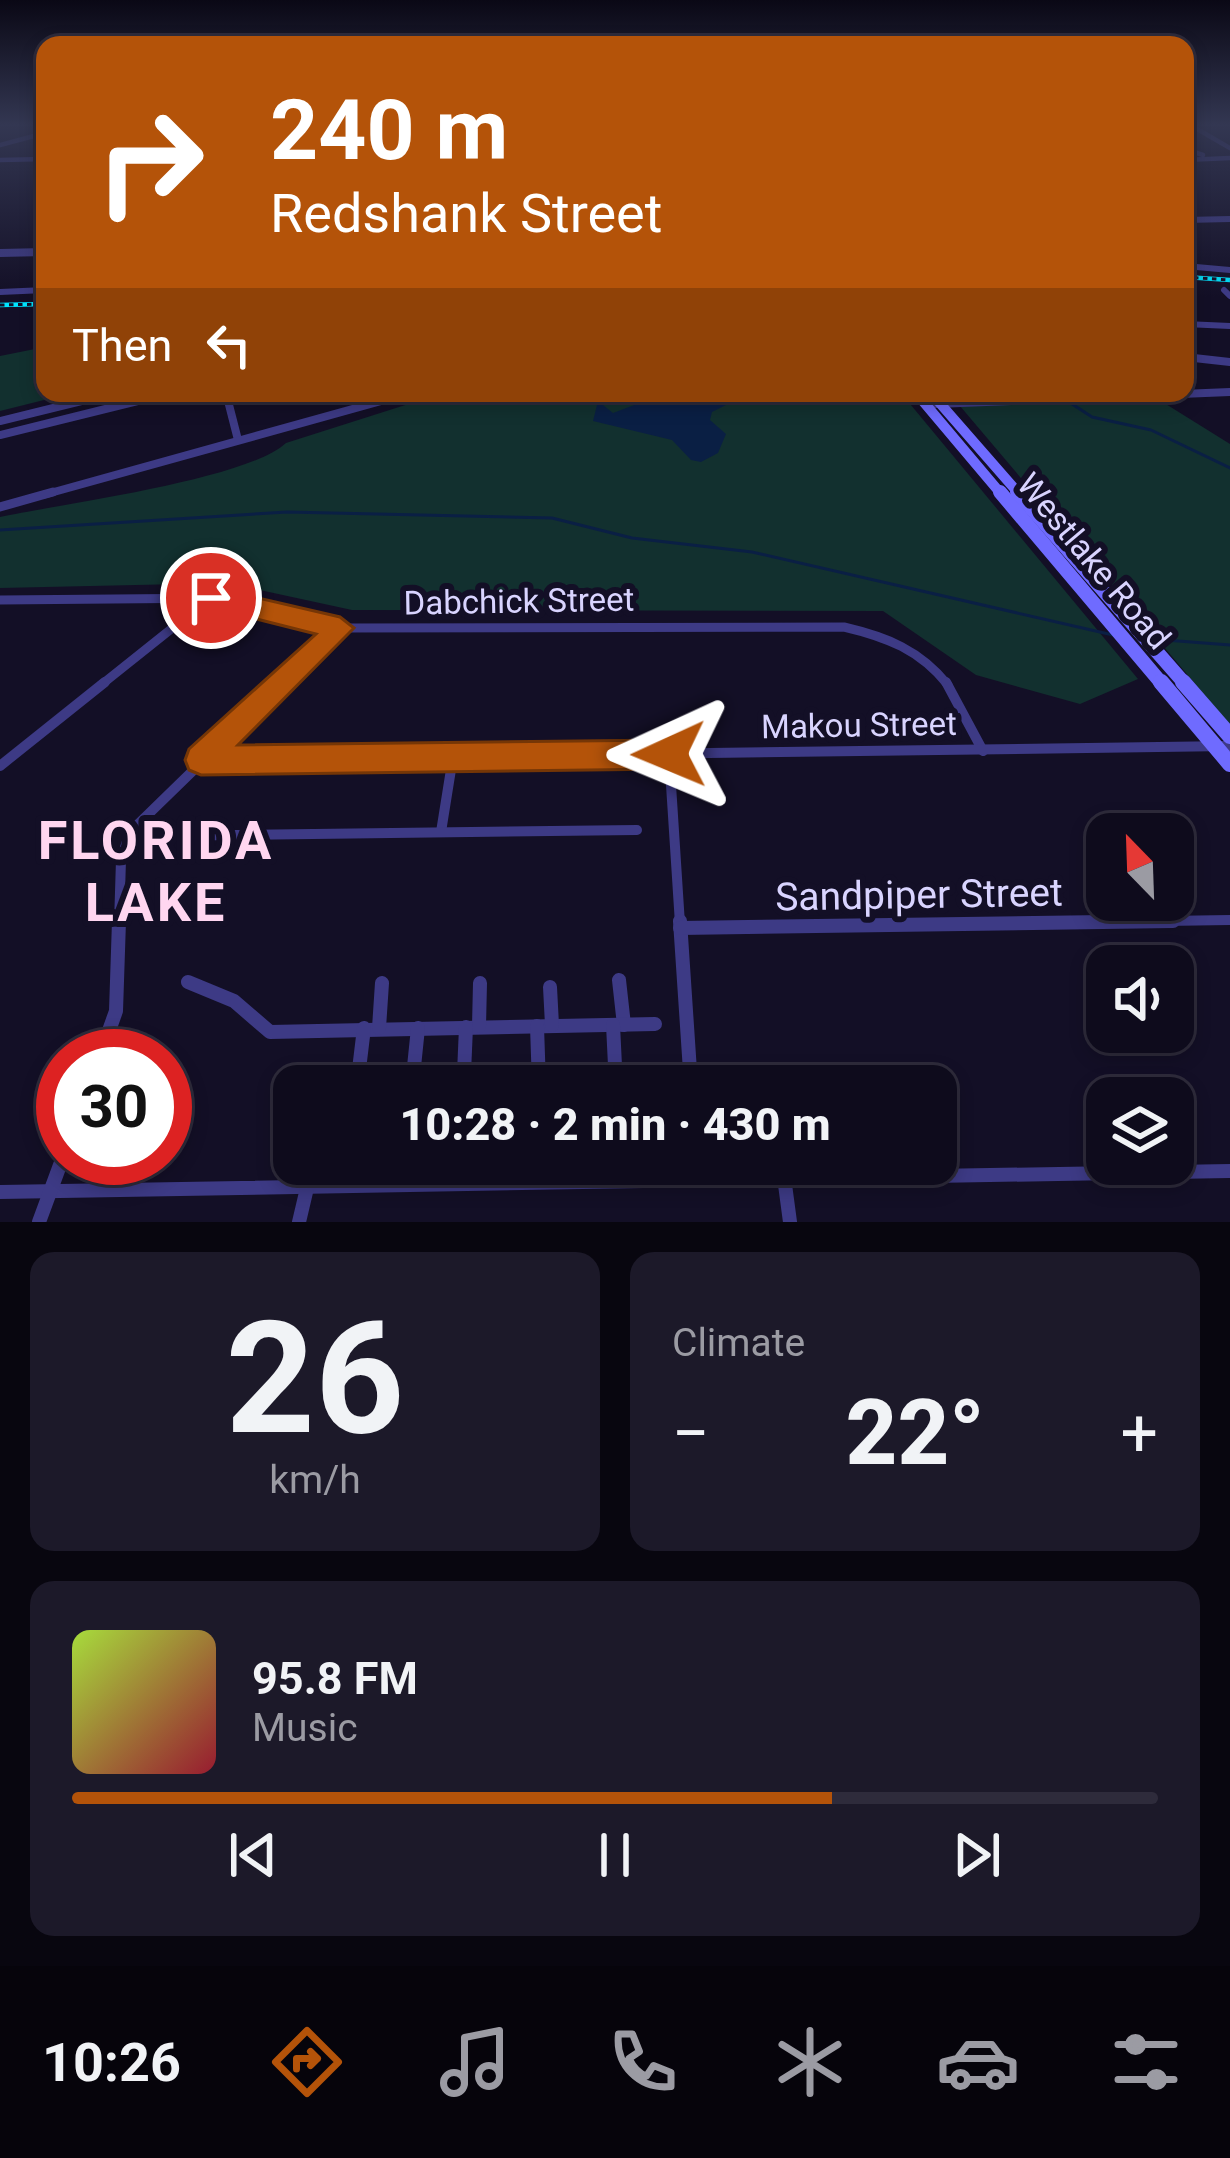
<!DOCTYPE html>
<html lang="en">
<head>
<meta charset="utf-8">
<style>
	:root { --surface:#0e0b1c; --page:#1c1929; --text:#f1f3f6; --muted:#9b9ba3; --line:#2e2b3b; --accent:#b45309 }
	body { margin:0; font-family:Roboto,sans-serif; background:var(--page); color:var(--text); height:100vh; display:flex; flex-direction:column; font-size:45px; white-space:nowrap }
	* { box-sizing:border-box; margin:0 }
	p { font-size:39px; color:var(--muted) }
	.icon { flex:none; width:66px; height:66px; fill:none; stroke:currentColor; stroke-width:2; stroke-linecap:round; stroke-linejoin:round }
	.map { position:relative; height:1222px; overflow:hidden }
	.details { display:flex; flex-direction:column; gap:30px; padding:30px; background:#08060f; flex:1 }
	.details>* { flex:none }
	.hud { position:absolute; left:36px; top:36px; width:1158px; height:366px; border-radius:24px; box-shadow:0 6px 18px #0003,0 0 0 3px var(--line); background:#b45309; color:#fff; overflow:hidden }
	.needle { width:78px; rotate:337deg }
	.controls { position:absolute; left:1086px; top:813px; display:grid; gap:24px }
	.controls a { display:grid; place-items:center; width:108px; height:108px; border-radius:24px; background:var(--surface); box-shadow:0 6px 18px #0003,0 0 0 3px var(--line); font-size:60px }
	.speed { position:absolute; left:36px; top:1029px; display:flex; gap:24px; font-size:60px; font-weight:700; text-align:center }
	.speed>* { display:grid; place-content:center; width:156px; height:156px; border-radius:50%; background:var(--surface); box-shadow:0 6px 18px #0003,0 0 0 3px var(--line); line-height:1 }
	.speed .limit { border:18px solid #d22; background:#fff; color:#111 }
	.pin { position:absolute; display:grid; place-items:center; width:102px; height:102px; color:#fff; margin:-51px; border:6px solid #fff; border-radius:50%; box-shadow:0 3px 12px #0007 }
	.me { position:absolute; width:132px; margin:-66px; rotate:269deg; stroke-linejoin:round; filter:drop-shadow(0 0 9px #0008) }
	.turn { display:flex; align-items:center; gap:42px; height:252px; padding:0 36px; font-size:54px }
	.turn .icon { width:156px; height:156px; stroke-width:2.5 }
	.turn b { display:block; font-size:84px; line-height:102px }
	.then { display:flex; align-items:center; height:114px; padding:0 36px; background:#0003; gap:24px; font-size:45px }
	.big { font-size:90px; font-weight:800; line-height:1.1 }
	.details .card { flex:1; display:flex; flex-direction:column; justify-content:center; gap:18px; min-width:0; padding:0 42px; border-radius:24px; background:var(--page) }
	.details .dial { align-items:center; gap:0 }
	.dial b { font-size:156px; line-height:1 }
	.song { display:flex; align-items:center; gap:36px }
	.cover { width:144px; height:144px; border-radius:18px; background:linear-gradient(135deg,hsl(80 70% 55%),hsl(350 70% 35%)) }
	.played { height:12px; border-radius:6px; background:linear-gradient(90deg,var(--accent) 70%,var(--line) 70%) }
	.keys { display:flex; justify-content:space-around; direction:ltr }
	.heat { display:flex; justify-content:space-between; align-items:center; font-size:66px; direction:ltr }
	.details .tiles { flex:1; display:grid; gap:30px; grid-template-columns:1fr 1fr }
	.card:last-child { grid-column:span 2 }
	.trip { position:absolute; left:273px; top:1065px; width:684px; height:120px; border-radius:24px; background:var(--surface); box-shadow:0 6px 18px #0003,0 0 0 3px var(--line); font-weight:800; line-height:120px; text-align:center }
	.menu { display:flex; height:192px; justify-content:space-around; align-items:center; background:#06040b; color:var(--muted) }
	.menu .icon { width:84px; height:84px }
	.menu .current { color:var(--accent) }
	.menu b { font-size:54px; color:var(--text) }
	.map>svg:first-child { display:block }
</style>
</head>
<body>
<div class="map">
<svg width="1230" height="1222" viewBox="0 0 1230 1222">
	<rect width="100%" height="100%" fill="#130f26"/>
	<g fill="#12302f">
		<polygon points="45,347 45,393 72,393 0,411 0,356"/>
		<path d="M443,393H901L1138,679L1080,704L976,675L883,611L352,610L227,583L0,588V517C61,504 246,480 286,443Z"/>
		<polygon points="1161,401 1230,444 1230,725 960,406"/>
	</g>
	<polygon fill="#0a1f44" points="641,393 737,393 740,398 712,412 710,420 726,434 718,453 701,462 691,460 672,440 593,421 598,401 613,413 653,398"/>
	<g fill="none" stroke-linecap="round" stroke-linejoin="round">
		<g stroke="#0a1f44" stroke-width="3">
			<polyline points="1069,402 1092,417 1151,430 1230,468"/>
			<polyline points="0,530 287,512 552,518 632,538 752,552 1113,635"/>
			<polyline points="1152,639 1230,645"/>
		</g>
		<g stroke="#3d3a85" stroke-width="4.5">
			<polyline points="1192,126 1230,148"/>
			<polyline points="0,145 45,133"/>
			<polyline points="1185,149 1203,155"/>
			<polyline points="0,160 45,159"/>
			<polyline points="1185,160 1230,158"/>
		</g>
		<g stroke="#3d3a85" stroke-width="6">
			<polyline points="1185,266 1230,270"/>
			<polyline points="1224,290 1230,296"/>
			<polyline points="0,292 45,290"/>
			<polyline points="1185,324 1230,326"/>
		</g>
		<g stroke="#3d3a85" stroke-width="8">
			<polyline points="1185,357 1230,362"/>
			<polyline points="226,393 238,440"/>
			<polyline points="936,404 1230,392"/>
			<polyline points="0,421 114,393"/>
			<polyline points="0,435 170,393"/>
			<polyline points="43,495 410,393"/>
		</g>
		<g stroke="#3d3a85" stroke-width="9">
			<polyline points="0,507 53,492"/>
			<path d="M0,600L226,598L340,628L844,627C887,637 920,650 948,685"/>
			<polyline points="101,685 210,598"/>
			<polyline points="281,685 340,628"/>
		</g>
		<g stroke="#3d3a85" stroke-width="10">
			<polyline points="946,682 983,751"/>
			<polyline points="669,754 680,924"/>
			<polyline points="201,760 1230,746"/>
			<polyline points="0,766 105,682"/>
			<polyline points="441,832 453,757"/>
			<polyline points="159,836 637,830"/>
			<polyline points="119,924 121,860 130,832 284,682"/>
			<polyline points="967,924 1230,920"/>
		</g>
		<g stroke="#3d3a85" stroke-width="14">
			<polyline points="680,921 691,1086"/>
			<polyline points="680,928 1173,921"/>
			<polyline points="619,980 624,1025"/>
			<polyline points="188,982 234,1001 270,1032 655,1024"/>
			<polyline points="550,987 552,1025"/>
			<polyline points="613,1025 616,1086"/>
			<polyline points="479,1026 480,983"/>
			<polyline points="537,1026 539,1086"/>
			<polyline points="379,1028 382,983"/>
			<polyline points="100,1056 116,1011 119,921"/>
			<polyline points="464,1073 466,1027"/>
			<polyline points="357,1086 364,1028"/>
			<polyline points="412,1086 418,1028"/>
			<polyline points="784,1177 790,1222"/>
			<polyline points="403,1185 405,1164"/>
			<polyline points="0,1192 1230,1171"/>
			<polyline points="39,1222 63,1157"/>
			<polyline points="299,1222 307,1188"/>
		</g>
		<polyline stroke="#3d3a85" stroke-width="6" points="1185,220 1230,219"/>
		<polyline stroke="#3d3a85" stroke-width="8" points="0,253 45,252"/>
		<g stroke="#6f6bff" stroke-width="10">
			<polyline points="916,393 1002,495"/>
			<polyline points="931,393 1020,495"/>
		</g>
		<g stroke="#6f6bff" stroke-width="14">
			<polyline points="1000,492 1163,685"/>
			<polyline points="1017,492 1186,685"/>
		</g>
		<g stroke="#6f6bff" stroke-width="16">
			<polyline points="1161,682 1230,764"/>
			<polyline points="1183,682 1230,736"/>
		</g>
		<g stroke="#00e5ff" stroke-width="4.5">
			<g id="rail">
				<polyline points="1185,277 1230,280"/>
				<polyline points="0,305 45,304"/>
			</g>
		</g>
		<use href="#rail" stroke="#130f26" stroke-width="3" stroke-dasharray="4.5" stroke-linecap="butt"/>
	</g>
	<linearGradient id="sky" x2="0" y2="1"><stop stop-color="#0a0815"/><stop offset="0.42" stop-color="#333752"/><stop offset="1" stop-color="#333752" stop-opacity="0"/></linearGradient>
	<rect width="1230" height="297" fill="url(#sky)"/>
	<polygon fill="#b45309" stroke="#753606" stroke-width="3" points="211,587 340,617 354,628 238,745 669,740 681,744 685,754 681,765 669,769 201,775 189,770 185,760 189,749 316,634 201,605 201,590"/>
	<g text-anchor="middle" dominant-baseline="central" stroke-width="12" stroke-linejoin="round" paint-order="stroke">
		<g font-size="33" fill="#d9d4ff" stroke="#130f26">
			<text transform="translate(1094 561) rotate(50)">Westlake Road</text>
			<text transform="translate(519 601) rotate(-1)">Dabchick Street</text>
			<text transform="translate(859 725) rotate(-1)">Makou Street</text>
		</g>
		<g font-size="39" fill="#d9d4ff" stroke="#130f26">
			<text transform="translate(919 895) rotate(-1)">Sandpiper Street</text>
		</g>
		<g font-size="54" font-weight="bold" letter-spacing="3" fill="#ffd6f0" stroke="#130f26">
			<text x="156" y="840">FLORIDA<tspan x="156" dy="62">LAKE</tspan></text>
		</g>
	</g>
</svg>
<div class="controls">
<a><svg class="needle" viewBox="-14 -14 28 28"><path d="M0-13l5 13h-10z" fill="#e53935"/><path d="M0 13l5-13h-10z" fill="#9b9ba3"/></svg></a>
<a><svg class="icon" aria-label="sound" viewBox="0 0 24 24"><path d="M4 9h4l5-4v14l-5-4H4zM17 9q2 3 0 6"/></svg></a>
<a><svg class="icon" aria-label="layers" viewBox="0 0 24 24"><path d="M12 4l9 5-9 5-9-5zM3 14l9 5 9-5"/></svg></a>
</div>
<div class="speed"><div class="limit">30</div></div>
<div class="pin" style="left:211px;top:598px;background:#d93025"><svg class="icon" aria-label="arrive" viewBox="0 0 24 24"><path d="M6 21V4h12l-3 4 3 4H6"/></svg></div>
<svg class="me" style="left:669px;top:754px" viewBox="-20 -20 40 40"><path d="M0-17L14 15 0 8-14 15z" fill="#b45309" stroke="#fff" stroke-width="4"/></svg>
<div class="trip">10:28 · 2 min · 430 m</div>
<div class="hud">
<div class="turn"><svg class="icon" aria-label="right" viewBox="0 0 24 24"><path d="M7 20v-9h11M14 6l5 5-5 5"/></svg><div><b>240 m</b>Redshank Street</div></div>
<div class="then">Then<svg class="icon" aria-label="left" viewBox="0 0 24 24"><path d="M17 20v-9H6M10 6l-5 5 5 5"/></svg></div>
</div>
</div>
<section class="details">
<div class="tiles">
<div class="card dial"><b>26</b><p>km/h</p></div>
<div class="card"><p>Climate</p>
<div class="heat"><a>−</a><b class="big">22°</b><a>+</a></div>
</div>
<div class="card">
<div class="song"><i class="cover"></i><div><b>95.8 FM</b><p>Music</p></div></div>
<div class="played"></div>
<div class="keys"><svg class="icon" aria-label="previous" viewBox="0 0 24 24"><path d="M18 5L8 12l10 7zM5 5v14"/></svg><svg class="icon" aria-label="pause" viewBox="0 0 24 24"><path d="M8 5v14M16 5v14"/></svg><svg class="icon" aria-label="next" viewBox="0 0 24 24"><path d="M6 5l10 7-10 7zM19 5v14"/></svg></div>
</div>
</div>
</section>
<nav class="menu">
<b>10:26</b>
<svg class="icon current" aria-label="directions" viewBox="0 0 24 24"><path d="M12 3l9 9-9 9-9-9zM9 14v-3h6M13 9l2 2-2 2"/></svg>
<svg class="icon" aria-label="music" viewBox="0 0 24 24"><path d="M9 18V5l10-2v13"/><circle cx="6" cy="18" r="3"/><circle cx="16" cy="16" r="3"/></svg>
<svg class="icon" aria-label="phone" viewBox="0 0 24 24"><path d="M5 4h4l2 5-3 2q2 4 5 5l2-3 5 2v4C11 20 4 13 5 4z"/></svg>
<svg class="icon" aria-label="climate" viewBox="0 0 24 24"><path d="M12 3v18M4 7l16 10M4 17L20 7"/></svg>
<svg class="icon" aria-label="car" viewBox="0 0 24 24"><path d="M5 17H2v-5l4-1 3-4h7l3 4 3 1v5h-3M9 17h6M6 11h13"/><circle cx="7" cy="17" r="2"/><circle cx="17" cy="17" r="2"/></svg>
<svg class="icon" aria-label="filters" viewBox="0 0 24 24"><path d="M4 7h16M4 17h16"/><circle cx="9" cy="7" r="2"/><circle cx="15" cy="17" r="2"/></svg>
</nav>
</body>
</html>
